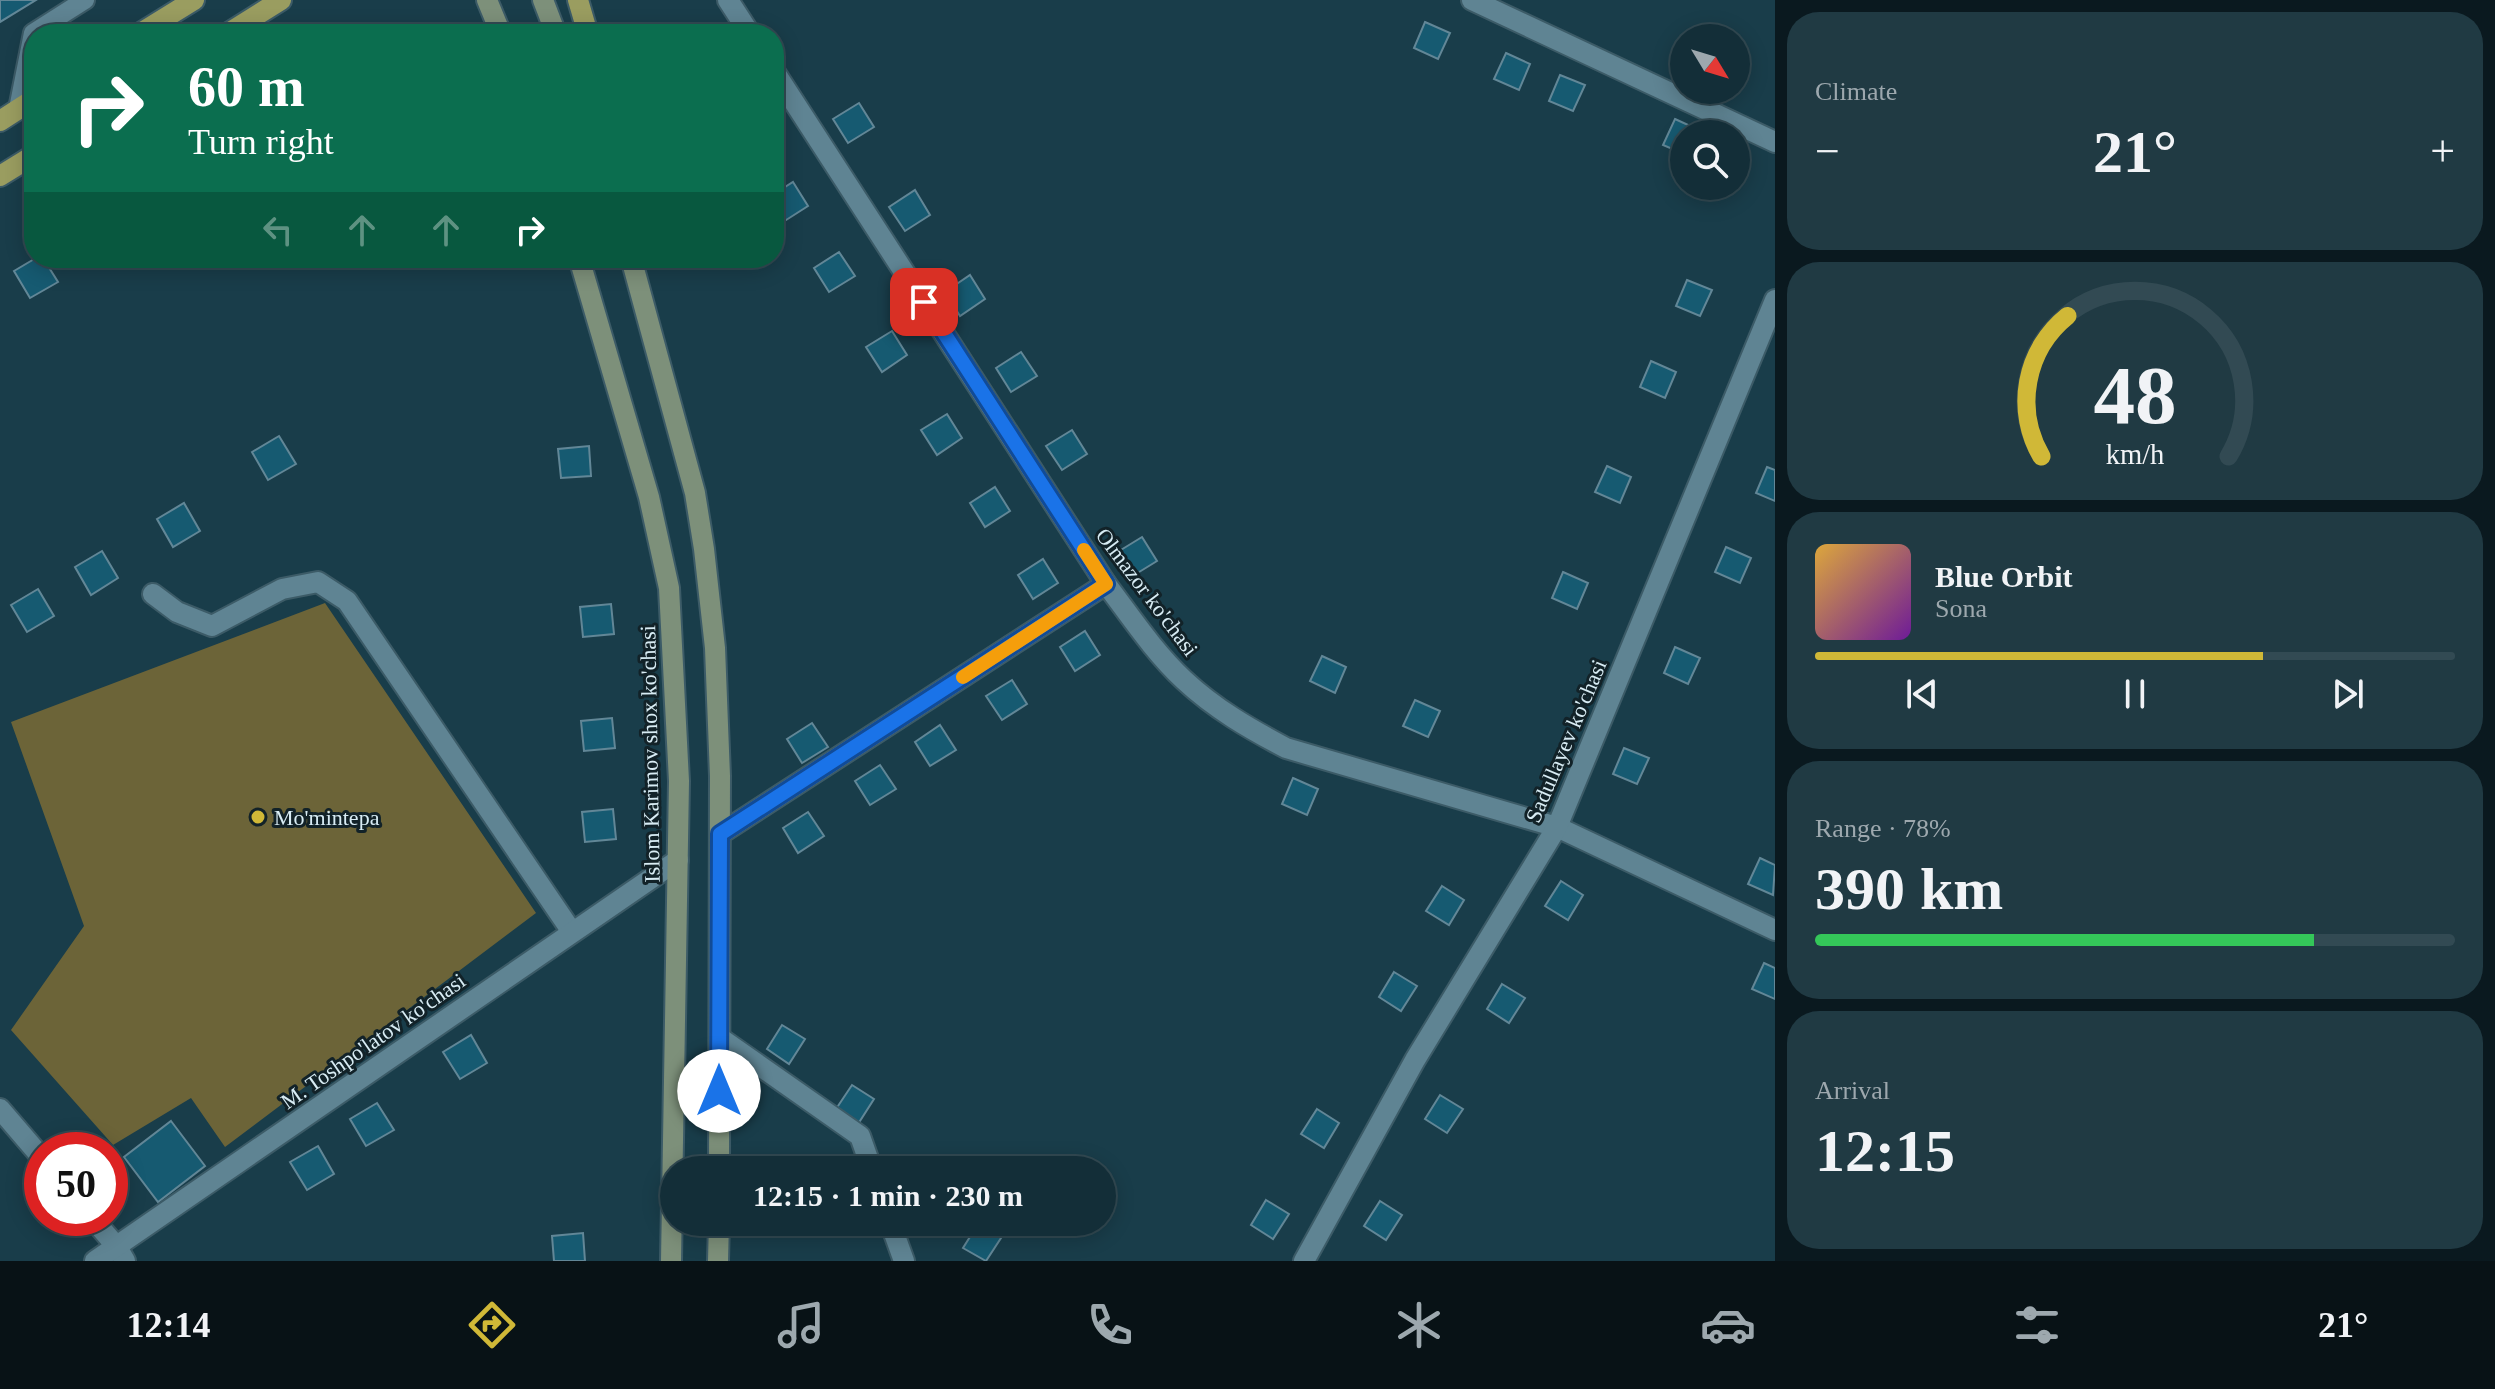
<!DOCTYPE html>
<html lang="en">
<head>
<meta charset="utf-8">
<style>
	:root { --surface:#132e38; --page:#203a43; --text:#f1f3f6; --muted:#9da8ae; --line:#324a53; --accent:#d0b837 }
	body { margin:0; font-family:"Times New Roman",serif; background:var(--page); color:var(--text); height:100vh; display:flex; flex-direction:column; font-size:30px; white-space:nowrap }
	* { box-sizing:border-box; margin:0 }
	p { font-size:26px; color:var(--muted) }
	.icon { flex:none; width:44px; height:44px; fill:none; stroke:currentColor; stroke-width:2; stroke-linecap:round; stroke-linejoin:round }
	.map { position:relative; flex:1; overflow:hidden }
	.drawer { display:flex; flex-direction:column; gap:12px; padding:12px; background:#0a191f; width:720px }
	.drawer>* { flex:none }
	.top-card { position:absolute; left:24px; top:24px; width:760px; height:244px; border-radius:32px; box-shadow:0 4px 20px #0003,0 0 0 2px var(--line); background:#0b6e4f; color:#fff; overflow:hidden }
	.needle { width:52px; rotate:128deg }
	.fabs { position:absolute; left:1670px; top:24px; display:grid; gap:16px }
	.fabs a { display:grid; place-items:center; width:80px; height:80px; border-radius:50%; background:var(--surface); box-shadow:0 4px 20px #0003,0 0 0 2px var(--line); font-size:40px }
	.speed { position:absolute; left:24px; top:1132px; display:flex; gap:16px; font-size:40px; font-weight:700; text-align:center }
	.speed>* { display:grid; place-content:center; width:104px; height:104px; border-radius:50%; background:var(--surface); box-shadow:0 4px 20px #0003,0 0 0 2px var(--line); line-height:1 }
	.speed .limit { border:12px solid #d22; background:#fff; color:#111 }
	.pin { position:absolute; display:grid; place-items:center; width:68px; height:68px; color:#fff; margin:-34px; border-radius:16px; box-shadow:0 4px 12px #0006 }
	.me { position:absolute; width:88px; margin:-44px; rotate:0deg; stroke-linejoin:round; filter:drop-shadow(0 0 6px #0008) }
	.turn { display:flex; align-items:center; gap:28px; height:168px; padding:0 32px; font-size:36px }
	.turn .icon { width:104px; height:104px; stroke-width:2.5 }
	.turn b { display:block; font-size:56px; line-height:68px }
	.lanes { display:flex; align-items:center; height:76px; padding:0 32px; background:#0003; justify-content:center; gap:40px; direction:ltr }
	.lanes .off { opacity:.35 }
	.big { font-size:60px; font-weight:600; line-height:1.1 }
	.drawer .widget { flex:1; display:flex; flex-direction:column; justify-content:center; gap:12px; min-width:0; padding:0 28px; border-radius:32px; background:var(--page) }
	.drawer .dial { align-items:center; gap:0 }
	.dial svg { height:208px; overflow:visible; fill:none; stroke:var(--line); stroke-width:7; stroke-linecap:round; text-anchor:middle }
	.dial text { fill:var(--text); stroke:none }
	.song { display:flex; align-items:center; gap:24px }
	.cover { width:96px; height:96px; border-radius:12px; background:linear-gradient(135deg,hsl(40 70% 55%),hsl(280 70% 35%)) }
	.played { height:8px; border-radius:4px; background:linear-gradient(90deg,var(--accent) 70%,var(--line) 70%) }
	.keys { display:flex; justify-content:space-around; direction:ltr }
	.heat { display:flex; justify-content:space-between; align-items:center; font-size:44px; direction:ltr }
	.charge { height:12px; border-radius:6px; background:linear-gradient(90deg,#34c759 78%,var(--line) 0) }
	.trip { position:absolute; left:660px; top:1156px; width:456px; height:80px; border-radius:40px; background:var(--surface); box-shadow:0 4px 20px #0003,0 0 0 2px var(--line); font-weight:600; line-height:80px; text-align:center }
	.tab-bar { display:flex; height:128px; justify-content:space-around; align-items:center; background:#081216; color:var(--muted) }
	.tab-bar .icon { width:56px; height:56px }
	.tab-bar .current { color:var(--accent) }
	.tab-bar b { font-size:36px; color:var(--text) }
	main { display:flex; flex:1; min-height:0 }
	.map>svg:first-child { display:block }
</style>
</head>
<body>
<main>
<div class="map">
<svg width="1775" height="1261" viewBox="0 0 1775 1261">
	<rect width="100%" height="100%" fill="#193d4a"/>
	<polygon fill="#6c6438" points="325,603 536,913 225,1147 191,1098 113,1145 11,1030 84,926 11,722"/>
	<g fill="#165a71" stroke="#628797" stroke-width="2">
		<polygon points="0,0 36,0 0,22"/>
		<polygon points="1425,22 1450,33 1438,59 1414,48"/>
		<polygon points="1506,53 1530,64 1519,90 1494,79"/>
		<polygon points="1560,75 1585,85 1573,111 1549,101"/>
		<polygon points="859,103 874,127 848,143 833,119"/>
		<polygon points="1675,119 1699,130 1697,134 1684,134 1684,154 1663,145"/>
		<polygon points="793,182 808,206 783,222 774,209 774,194"/>
		<polygon points="915,190 930,215 905,231 889,207"/>
		<polygon points="839,252 855,276 829,292 814,268"/>
		<polygon points="36,258 43,258 58,282 30,298 14,271"/>
		<polygon points="970,275 985,299 960,316 945,292"/>
		<polygon points="1687,280 1712,290 1700,316 1676,306"/>
		<polygon points="892,331 907,355 882,372 866,347"/>
		<polygon points="1021,352 1037,376 1011,392 996,368"/>
		<polygon points="1651,361 1676,372 1665,398 1640,387"/>
		<polygon points="947,414 962,438 937,455 921,430"/>
		<polygon points="1072,430 1087,454 1062,470 1046,446"/>
		<polygon points="279,436 296,464 268,480 252,452"/>
		<polygon points="589,446 591,476 561,478 558,449"/>
		<polygon points="1607,466 1631,477 1620,503 1595,492"/>
		<polygon points="1767,467 1775,470 1775,501 1756,493"/>
		<polygon points="995,487 1010,511 985,527 970,503"/>
		<polygon points="184,503 200,531 173,547 157,519"/>
		<polygon points="1142,537 1157,561 1131,577 1116,553"/>
		<polygon points="1726,547 1751,558 1740,583 1715,572"/>
		<polygon points="102,551 118,578 91,595 75,567"/>
		<polygon points="1043,559 1058,583 1033,599 1018,575"/>
		<polygon points="1563,572 1588,583 1577,609 1552,598"/>
		<polygon points="38,589 54,616 27,632 11,605"/>
		<polygon points="611,604 614,634 583,637 580,607"/>
		<polygon points="1085,631 1100,655 1075,671 1060,647"/>
		<polygon points="1675,647 1700,658 1688,684 1664,673"/>
		<polygon points="1322,656 1346,667 1335,693 1310,681"/>
		<polygon points="1012,680 1027,704 1002,720 986,696"/>
		<polygon points="1415,700 1440,711 1428,737 1403,726"/>
		<polygon points="612,718 615,748 584,751 581,721"/>
		<polygon points="812,723 828,747 802,763 787,739"/>
		<polygon points="940,725 956,750 930,766 915,742"/>
		<polygon points="1624,748 1649,758 1637,784 1613,774"/>
		<polygon points="880,765 896,789 870,805 855,781"/>
		<polygon points="1293,778 1318,789 1307,815 1282,804"/>
		<polygon points="613,809 616,839 585,842 582,812"/>
		<polygon points="808,812 824,836 798,853 783,828"/>
		<polygon points="1760,858 1775,865 1773,895 1748,884"/>
		<polygon points="1561,881 1583,895 1568,920 1545,906"/>
		<polygon points="1442,886 1464,900 1449,925 1426,911"/>
		<polygon points="1764,963 1775,968 1775,999 1752,989"/>
		<polygon points="1394,972 1417,986 1401,1011 1379,997"/>
		<polygon points="1502,984 1525,998 1509,1023 1487,1009"/>
		<polygon points="782,1025 805,1039 789,1064 767,1049"/>
		<polygon points="471,1035 487,1063 460,1079 443,1052"/>
		<polygon points="852,1085 874,1099 858,1124 836,1109"/>
		<polygon points="1440,1095 1463,1109 1447,1133 1425,1119"/>
		<polygon points="377,1103 394,1130 366,1146 350,1119"/>
		<polygon points="1317,1109 1339,1123 1324,1148 1301,1134"/>
		<polygon points="171,1121 205,1166 158,1202 124,1157"/>
		<polygon points="318,1146 334,1174 307,1190 290,1162"/>
		<polygon points="1266,1200 1289,1214 1273,1239 1251,1225"/>
		<polygon points="1380,1201 1402,1215 1386,1240 1364,1226"/>
		<polygon points="978,1224 1001,1238 986,1261 963,1248"/>
		<polygon points="583,1233 585,1261 554,1261 552,1236"/>
	</g>
	<g fill="none" stroke-linecap="round" stroke-linejoin="round">
		<g stroke="#3c5b67" stroke-width="22">
			<polyline id="service" points="18,109 33,33 85,0"/>
		</g>
		<g stroke="#3c5b67" stroke-width="24">
			<g id="minor">
				<polyline points="728,0 750,34"/>
				<polyline points="1472,0 1775,142"/>
				<path d="M774,71L1106,584C1131,617 1154,652 1184,680C1215,709 1250,729 1286,748L1557,827L1775,930"/>
				<polyline points="153,594 177,612 212,626 282,589 318,582 347,601 572,932"/>
				<polyline points="720,834 1106,584"/>
				<polyline points="720,1038 860,1136 872,1170"/>
				<polyline points="0,1109 42,1158"/>
				<polyline points="92,1218 117,1247 125,1261"/>
				<polyline points="890,1222 904,1261"/>
				<polyline points="95,1261 678,860"/>
				<polyline points="1304,1261 1415,1060 1557,827 1775,300"/>
			</g>
		</g>
		<g stroke="#3c5b67" stroke-width="24">
			<g id="secondary">
				<polyline points="487,0 501,34"/>
				<polyline points="543,0 556,34"/>
				<polyline points="579,258 649,497 669,588 679,781 671,1261"/>
				<polyline points="631,258 695,493 704,549 715,648 720,776 719,1170"/>
				<polyline points="718,1261 719,1222"/>
			</g>
		</g>
		<g stroke="#3c5b67" stroke-width="24">
			<g id="primary">
				<polyline points="578,0 588,34"/>
				<polyline points="139,34 194,0"/>
				<polyline points="227,34 281,0"/>
				<polyline points="0,121 34,99"/>
				<polyline points="0,176 34,155"/>
			</g>
		</g>
		<use href="#service" stroke="#5f8493" stroke-width="18"/>
		<use href="#minor" stroke="#5f8493" stroke-width="20"/>
		<use href="#secondary" stroke="#7d907a" stroke-width="20"/>
		<use href="#primary" stroke="#9a9d60" stroke-width="20"/>
	</g>
	<g fill="none" stroke-linecap="round" stroke-linejoin="round">
		<g stroke="#114b97" stroke-width="20">
			<polyline id="route" points="719,1091 720,834 1106,584 924,302"/>
		</g>
		<use href="#route" stroke="#1a73e8" stroke-width="14"/>
		<polyline stroke="#f59e0b" stroke-width="14" points="963,677 1106,584 1084,550"/>
	</g>
	<circle fill="#d0b837" stroke="#122228" stroke-width="3" cx="258" cy="817" r="8"/>
	<g text-anchor="middle" dominant-baseline="central" stroke-width="6" stroke-linejoin="round" paint-order="stroke">
		<g font-size="22" fill="#d8ecf4" stroke="#122228">
			<text transform="translate(1147 592) rotate(53)">Olmazor ko'chasi</text>
			<text transform="translate(1566 741) rotate(-67)">Sadullayev ko'chasi</text>
			<text transform="translate(650 754) rotate(-91)">Islom Karimov shox ko'chasi</text>
			<text transform="translate(373 1041) rotate(-35)">M. Toshpo'latov ko'chasi</text>
		</g>
		<g font-size="22" fill="#d8ecf4" stroke="#122228" text-anchor="start">
			<text x="274" y="817">Mo'mintepa</text>
		</g>
	</g>
</svg>
<div class="fabs">
<a><svg class="needle" viewBox="-14 -14 28 28"><path d="M0-13l5 13h-10z" fill="#e53935"/><path d="M0 13l5-13h-10z" fill="#9da8ae"/></svg></a>
<a><svg class="icon" aria-label="search" viewBox="0 0 24 24"><circle cx="10" cy="10" r="6"/><path d="M15 15l6 6"/></svg></a>
</div>
<div class="speed"><div class="limit">50</div></div>
<div class="pin" style="left:924px;top:302px;background:#d93025"><svg class="icon" aria-label="arrive" viewBox="0 0 24 24"><path d="M6 21V4h12l-3 4 3 4H6"/></svg></div>
<svg class="me" style="left:719px;top:1091px" viewBox="-20 -20 40 40"><circle r="19" fill="#fff"/><path d="M0-13L10 11 0 6-10 11z" fill="#1a73e8"/></svg>
<div class="trip">12:15 · 1 min · 230 m</div>
<div class="top-card">
<div class="turn"><svg class="icon" aria-label="right" viewBox="0 0 24 24"><path d="M7 20v-9h11M14 6l5 5-5 5"/></svg><div><b>60 m</b>Turn right</div></div>
<div class="lanes"><svg class="icon off" aria-label="left" viewBox="0 0 24 24"><path d="M17 20v-9H6M10 6l-5 5 5 5"/></svg><svg class="icon off" aria-label="ahead" viewBox="0 0 24 24"><path d="M12 20V5M6 11l6-6 6 6"/></svg><svg class="icon off" aria-label="ahead" viewBox="0 0 24 24"><path d="M12 20V5M6 11l6-6 6 6"/></svg><svg class="icon" aria-label="right" viewBox="0 0 24 24"><path d="M7 20v-9h11M14 6l5 5-5 5"/></svg></div>
</div>
</div>
<section class="drawer">
<div class="widget"><p>Climate</p>
<div class="heat"><a>−</a><b class="big">21°</b><a>+</a></div>
</div>
<div class="widget dial"><svg viewBox="0 0 100 80">
<path d="M14 69A42 42 0 1 1 86 69"/>
<path d="M14 69A42 42 0 0 1 24 15" stroke="#d0b837"/>
<text x="50" y="56" font-size="32" font-weight="700">48</text>
<text x="50" y="72" font-size="11">km/h</text>
</svg></div>
<div class="widget">
<div class="song"><i class="cover"></i><div><b>Blue Orbit</b><p>Sona</p></div></div>
<div class="played"></div>
<div class="keys"><svg class="icon" aria-label="previous" viewBox="0 0 24 24"><path d="M18 5L8 12l10 7zM5 5v14"/></svg><svg class="icon" aria-label="pause" viewBox="0 0 24 24"><path d="M8 5v14M16 5v14"/></svg><svg class="icon" aria-label="next" viewBox="0 0 24 24"><path d="M6 5l10 7-10 7zM19 5v14"/></svg></div>
</div>
<div class="widget"><p>Range · 78%</p><b class="big">390 km</b><div class="charge"></div></div>
<div class="widget"><p>Arrival</p><b class="big">12:15</b></div>
</section>
</main>
<nav class="tab-bar">
<b>12:14</b>
<svg class="icon current" aria-label="directions" viewBox="0 0 24 24"><path d="M12 3l9 9-9 9-9-9zM9 14v-3h6M13 9l2 2-2 2"/></svg>
<svg class="icon" aria-label="music" viewBox="0 0 24 24"><path d="M9 18V5l10-2v13"/><circle cx="6" cy="18" r="3"/><circle cx="16" cy="16" r="3"/></svg>
<svg class="icon" aria-label="phone" viewBox="0 0 24 24"><path d="M5 4h4l2 5-3 2q2 4 5 5l2-3 5 2v4C11 20 4 13 5 4z"/></svg>
<svg class="icon" aria-label="climate" viewBox="0 0 24 24"><path d="M12 3v18M4 7l16 10M4 17L20 7"/></svg>
<svg class="icon" aria-label="car" viewBox="0 0 24 24"><path d="M5 17H2v-5l4-1 3-4h7l3 4 3 1v5h-3M9 17h6M6 11h13"/><circle cx="7" cy="17" r="2"/><circle cx="17" cy="17" r="2"/></svg>
<svg class="icon" aria-label="filters" viewBox="0 0 24 24"><path d="M4 7h16M4 17h16"/><circle cx="9" cy="7" r="2"/><circle cx="15" cy="17" r="2"/></svg>
<b>21°</b>
</nav>
</body>
</html>
